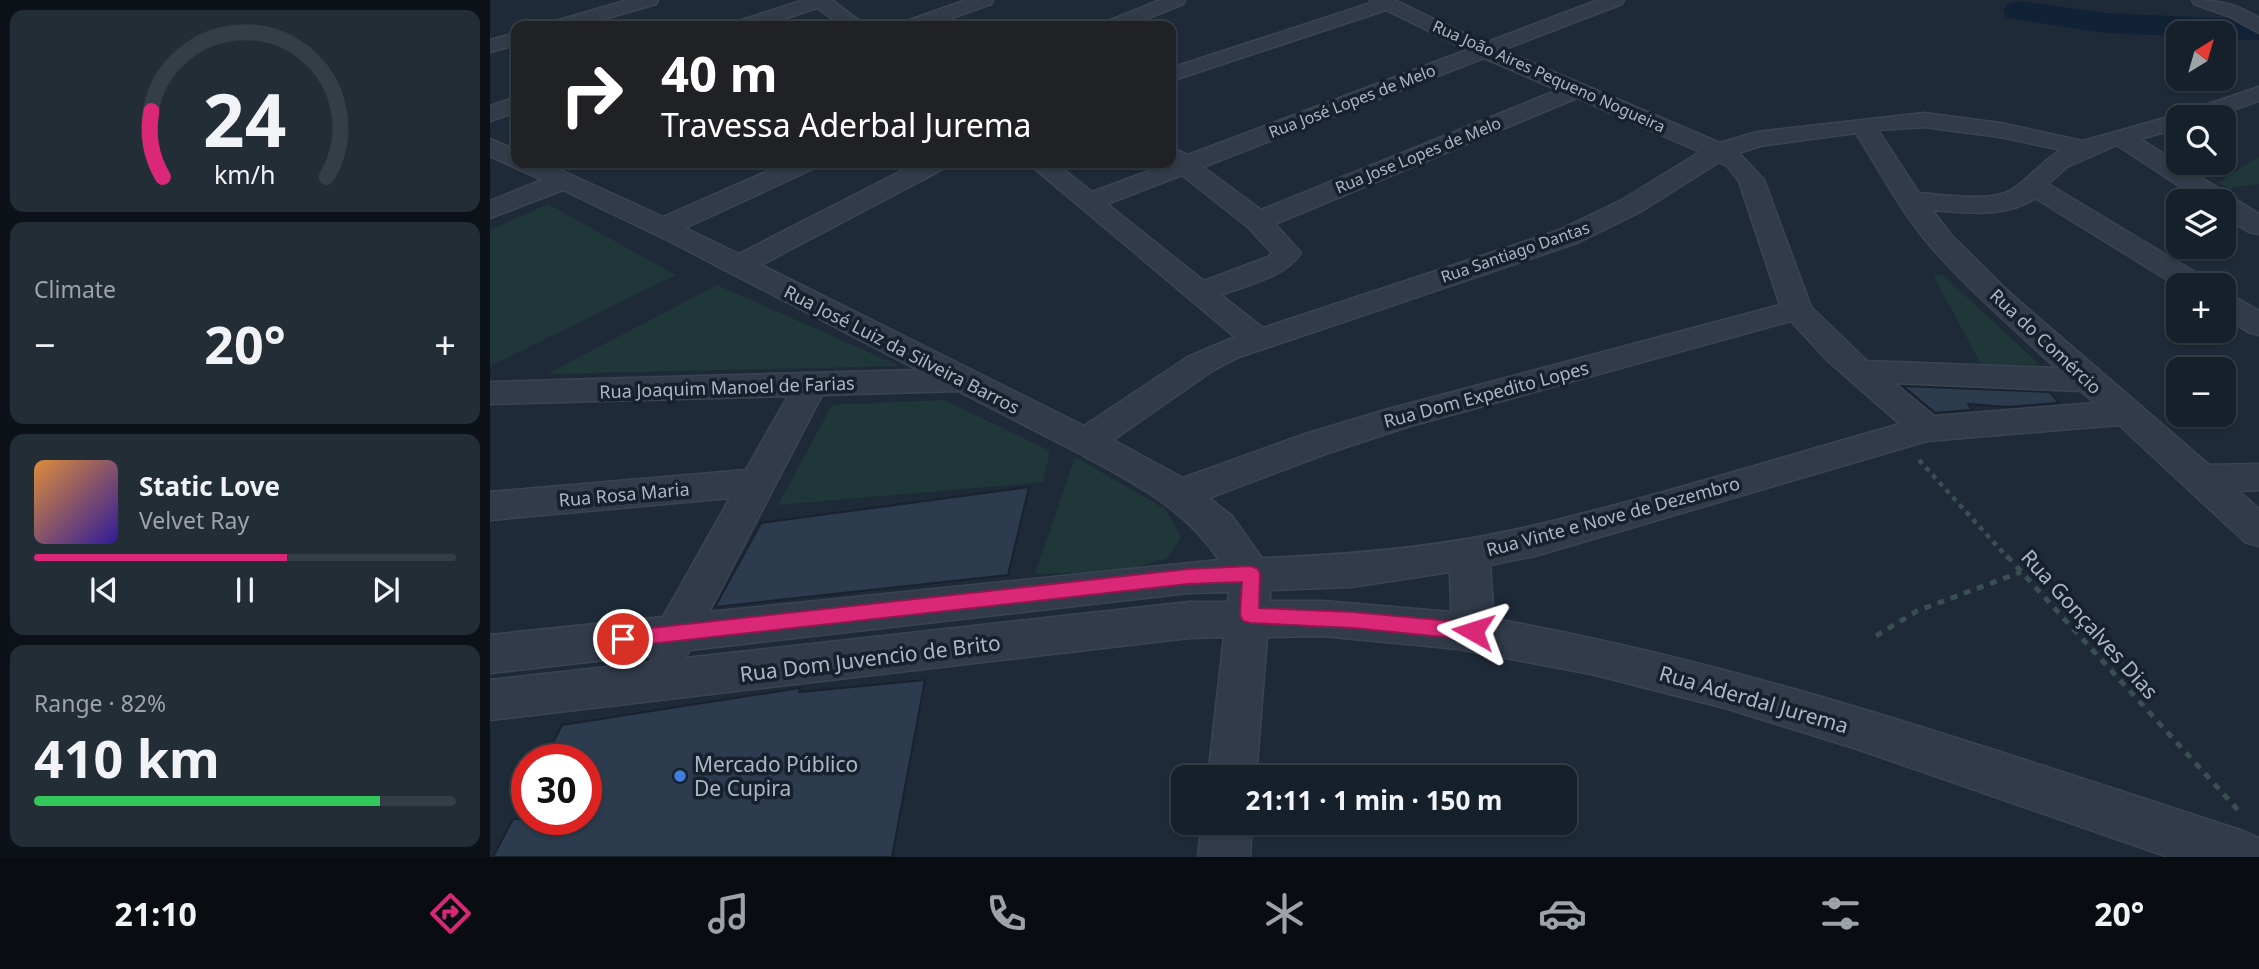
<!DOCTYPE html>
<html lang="en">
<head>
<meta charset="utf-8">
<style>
	:root { --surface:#16202a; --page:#232d36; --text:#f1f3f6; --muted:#9ea3a8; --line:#353e47; --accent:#db2777 }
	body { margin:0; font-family:"Noto Sans",sans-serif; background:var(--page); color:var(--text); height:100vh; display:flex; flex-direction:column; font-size:26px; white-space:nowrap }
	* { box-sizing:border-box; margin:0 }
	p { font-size:23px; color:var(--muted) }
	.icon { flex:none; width:38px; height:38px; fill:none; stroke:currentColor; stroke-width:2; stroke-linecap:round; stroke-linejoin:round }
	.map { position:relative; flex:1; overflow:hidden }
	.panel { display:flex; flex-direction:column; gap:10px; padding:10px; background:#0c1217; width:490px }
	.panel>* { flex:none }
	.hud { position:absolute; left:21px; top:21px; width:665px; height:147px; border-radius:14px; box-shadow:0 2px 5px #0004,0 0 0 2px var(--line); background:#202124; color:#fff; overflow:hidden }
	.needle { width:46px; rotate:37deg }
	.controls { position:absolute; left:1676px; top:21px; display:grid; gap:14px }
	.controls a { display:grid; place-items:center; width:70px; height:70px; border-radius:14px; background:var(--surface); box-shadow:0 2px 5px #0004,0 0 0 2px var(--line); font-size:35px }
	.speed { position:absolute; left:21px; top:744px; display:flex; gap:14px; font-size:35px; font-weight:700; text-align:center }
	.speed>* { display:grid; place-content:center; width:91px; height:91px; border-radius:50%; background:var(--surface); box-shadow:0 2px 5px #0004,0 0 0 2px var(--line); line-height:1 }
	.speed .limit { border:10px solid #d22; background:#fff; color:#111 }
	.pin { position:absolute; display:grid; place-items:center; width:60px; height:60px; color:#fff; margin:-30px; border:4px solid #fff; border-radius:50%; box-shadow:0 2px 7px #0007 }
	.me { position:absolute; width:77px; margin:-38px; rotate:276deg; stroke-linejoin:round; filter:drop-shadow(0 0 5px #0008) }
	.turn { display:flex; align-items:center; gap:24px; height:147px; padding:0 35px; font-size:32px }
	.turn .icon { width:91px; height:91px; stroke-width:2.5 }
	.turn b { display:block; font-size:49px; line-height:60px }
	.big { font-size:52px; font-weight:700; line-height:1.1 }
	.panel .tile { flex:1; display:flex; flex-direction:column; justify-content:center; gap:10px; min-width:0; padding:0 24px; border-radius:14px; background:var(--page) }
	.panel .dial { align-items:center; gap:0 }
	.dial svg { height:182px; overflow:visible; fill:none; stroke:var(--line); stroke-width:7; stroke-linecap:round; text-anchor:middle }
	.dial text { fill:var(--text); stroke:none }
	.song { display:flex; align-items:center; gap:21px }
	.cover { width:84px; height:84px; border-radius:10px; background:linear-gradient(135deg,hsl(30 70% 55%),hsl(250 70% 35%)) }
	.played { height:7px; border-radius:4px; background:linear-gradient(90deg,var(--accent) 60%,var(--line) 60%) }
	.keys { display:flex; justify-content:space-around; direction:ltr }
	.heat { display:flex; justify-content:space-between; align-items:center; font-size:38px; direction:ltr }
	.charge { height:10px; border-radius:5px; background:linear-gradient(90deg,#34c759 82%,var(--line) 0) }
	.trip { position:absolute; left:681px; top:765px; width:406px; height:70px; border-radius:14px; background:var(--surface); box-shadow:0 2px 5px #0004,0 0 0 2px var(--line); font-weight:700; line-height:70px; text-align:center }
	.tab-bar { display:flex; height:112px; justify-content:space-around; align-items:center; background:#090d11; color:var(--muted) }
	.tab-bar .icon { width:49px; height:49px }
	.tab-bar .selected { color:var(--accent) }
	.tab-bar b { font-size:32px; color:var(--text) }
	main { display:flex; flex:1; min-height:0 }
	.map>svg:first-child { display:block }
</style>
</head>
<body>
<main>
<section class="panel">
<div class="tile dial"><svg viewBox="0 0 100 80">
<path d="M14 69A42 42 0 1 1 86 69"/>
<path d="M14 69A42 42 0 0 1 9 40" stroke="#db2777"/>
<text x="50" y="56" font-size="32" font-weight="700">24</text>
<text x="50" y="72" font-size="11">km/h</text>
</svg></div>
<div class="tile"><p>Climate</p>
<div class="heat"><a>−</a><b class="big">20°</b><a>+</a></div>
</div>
<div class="tile">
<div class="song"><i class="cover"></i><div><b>Static Love</b><p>Velvet Ray</p></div></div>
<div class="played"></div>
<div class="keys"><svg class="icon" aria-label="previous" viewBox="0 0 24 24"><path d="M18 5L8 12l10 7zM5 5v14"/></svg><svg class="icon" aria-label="pause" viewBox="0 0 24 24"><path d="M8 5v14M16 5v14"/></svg><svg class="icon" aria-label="next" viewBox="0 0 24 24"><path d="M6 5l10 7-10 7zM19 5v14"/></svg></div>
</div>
<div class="tile"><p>Range · 82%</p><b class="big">410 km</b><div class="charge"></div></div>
</section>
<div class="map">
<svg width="1769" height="857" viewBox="0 0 1769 857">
	<rect width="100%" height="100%" fill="#1e2a38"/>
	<g fill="#203739">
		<path d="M1769,157V184L1739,188L1729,182C1744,174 1754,164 1769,157Z"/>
		<polygon points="58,204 186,275 0,366 0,230"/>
		<polygon points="1452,274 1550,365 1491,364 1444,277"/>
		<polygon points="227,285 410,366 57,374"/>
		<polygon points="455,400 560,451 553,482 288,505 342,405"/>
		<polygon points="585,457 675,509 691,537 678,558 632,571 545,574"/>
	</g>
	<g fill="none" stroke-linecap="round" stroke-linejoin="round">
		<polygon fill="#112136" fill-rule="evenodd" points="1529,1 1615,13 1769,20 1769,40 1734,39 1734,33 1689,33 1689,36 1615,33 1517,18 1513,11 1517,4"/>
	</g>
	<g fill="#2c3b4d" stroke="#19222f" stroke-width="2">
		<polygon points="1413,386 1560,392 1569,403 1518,407 1478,404 1482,410 1445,413"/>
		<polygon points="539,487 518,575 225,607 271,523"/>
		<polygon points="435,680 402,857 3,857 23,819 96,819 96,760 54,760 72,725 310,688 309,692"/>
	</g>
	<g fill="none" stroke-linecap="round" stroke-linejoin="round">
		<g stroke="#3b4452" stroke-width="3">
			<g id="minor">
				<polygon points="138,0 168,0 166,4 90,26 59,26 62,22"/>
				<polygon points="314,0 342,0 376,26 353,26 327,8 272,26 243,26 246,22"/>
				<polygon points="476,0 503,0 501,4 439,26 411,26 414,22"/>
				<polygon points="670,0 695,0 693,4 639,26 613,26 616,22"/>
				<path d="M880,0H904L995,43L1108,0H1134L1132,4L1012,50L1230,143L1267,132L1434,113L1510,123L1593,141L1689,114L1769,87V101L1721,117H1689V128L1650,139L1769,214V234L1759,232L1734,216V201H1712L1627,145L1577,167L1558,184L1716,279L1721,285L1689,287L1545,198C1517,219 1474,212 1442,210L1462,236L1521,294L1719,465L1769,464V490L1749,491L1769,509V546L1755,542L1629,425L1437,441L1045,556L1000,565L1004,619C1260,664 1506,751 1753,831L1769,838V857H1678L1367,749L1235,708L1101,674L968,649L833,636L777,637L766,777H718L734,637L699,638L0,720V680L162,662L159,655L0,673V635L173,617L240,498L0,520V492L256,470L298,396L0,404V382L428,370L181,242L73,190L0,218V201L52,180L0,156V139L26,150V163H55L173,217L296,163H328L325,168L195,228L249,254L427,163H458L455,168L271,265L594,426L698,357L745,337L538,163H565L602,192L681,163V147L698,155L977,50L896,10L681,81V68L881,3ZM994,58L1068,90L771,210L713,167ZM1087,98L1210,152L1132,200L1067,231L773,328L731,295C759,284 794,278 811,253L785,224ZM1434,127L1510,137L1571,150C1552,161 1541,177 1523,189C1503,203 1454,195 1429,193L1388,130ZM1366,133C1390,172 1413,215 1443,249C1481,292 1524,329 1566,368L1377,361L1321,307L1274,180L1249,153L1270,146ZM1229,162L1237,166L1249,181L1290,305L895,410L812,435L693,478L623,440L722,371L749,357L1087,243L1150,212ZM692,175L758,227L782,253L778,257L714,281L617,204ZM1301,321L1336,359L1410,424C1289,458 1168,496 1046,525C956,547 864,555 772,558L742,516L719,498L838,453L917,427ZM1404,383L1591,391L1605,403L1444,416ZM468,391C505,410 542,429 579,448C635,478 693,505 729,560L219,612L332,395ZM960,572L961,612L833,601H780V590L861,587ZM739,592L738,602H699L195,658L200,650L698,593Z"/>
				<path d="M1702,0C1728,0 1746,4 1769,18V33L1738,16L1704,4Z"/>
				<polygon points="26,33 26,45 0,52 0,40"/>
				<polygon points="26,97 26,112 0,121 0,106"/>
				<polygon points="1734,294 1745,297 1769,311 1769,335 1758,332 1734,316"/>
				<polygon points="712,822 762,822 760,857 708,857"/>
			</g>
		</g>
		<polyline stroke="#385052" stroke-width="4.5" stroke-dasharray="5 5" stroke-linecap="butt" points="1429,460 1518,558"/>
		<g stroke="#385052" stroke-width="5" stroke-dasharray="7 7" stroke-linecap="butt">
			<polyline points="1517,556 1749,811"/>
			<polyline points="1386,636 1427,611 1531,572"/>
		</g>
		<use href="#minor" fill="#313b49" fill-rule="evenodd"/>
	</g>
	<polygon fill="#db2777" stroke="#8e194d" stroke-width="2" points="761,566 768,569 770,574 769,608 863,612 983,623 990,626 993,631 990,637 983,640 863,628 760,623 753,621 750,615 752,582 698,584 133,647 126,645 123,639 126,633 133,631 698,569"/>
	<circle fill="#3f7fe0" stroke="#17202d" stroke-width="2.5" cx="190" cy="776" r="7"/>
	<g text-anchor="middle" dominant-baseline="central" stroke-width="7" stroke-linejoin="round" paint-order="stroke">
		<g font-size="16" fill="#abb6c6" stroke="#17202d">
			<text transform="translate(1059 76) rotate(24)">Rua João Aires Pequeno Nogueira</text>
			<text transform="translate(862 101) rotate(-21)">Rua José Lopes de Melo</text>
			<text transform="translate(928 155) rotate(-22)">Rua Jose Lopes de Melo</text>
			<text transform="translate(1025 252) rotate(-19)">Rua Santiago Dantas</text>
		</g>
		<g font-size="18" fill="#abb6c6" stroke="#17202d">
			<text transform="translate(1556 341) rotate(43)">Rua do Comércio</text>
			<text transform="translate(412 349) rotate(27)">Rua José Luiz da Silveira Barros</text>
			<text transform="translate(237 387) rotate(-2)">Rua Joaquim Manoel de Farias</text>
			<text transform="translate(996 394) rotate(-15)">Rua Dom Expedito Lopes</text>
			<text transform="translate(134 494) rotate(-5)">Rua Rosa Maria</text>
			<text transform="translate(1123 516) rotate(-15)">Rua Vinte e Nove de Dezembro</text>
		</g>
		<g font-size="21" fill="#abb6c6" stroke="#17202d">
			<text transform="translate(1600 624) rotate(48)">Rua Gonçalves Dias</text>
			<text transform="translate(380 658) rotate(-7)">Rua Dom Juvencio de Brito</text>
			<text transform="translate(1264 699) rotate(16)">Rua Aderdal Jurema</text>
		</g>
		<g font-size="21" fill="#abb6c6" stroke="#17202d" text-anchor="start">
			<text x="204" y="764">Mercado Público<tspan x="204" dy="24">De Cupira</tspan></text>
		</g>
	</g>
</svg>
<div class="controls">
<a><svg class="needle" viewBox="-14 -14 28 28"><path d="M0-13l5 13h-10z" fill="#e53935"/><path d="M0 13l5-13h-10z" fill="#9ea3a8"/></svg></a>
<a><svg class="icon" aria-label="search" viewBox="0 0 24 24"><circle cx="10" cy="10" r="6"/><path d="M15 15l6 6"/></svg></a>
<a><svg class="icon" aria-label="layers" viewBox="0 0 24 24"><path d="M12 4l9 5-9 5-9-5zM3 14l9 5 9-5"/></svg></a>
<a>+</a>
<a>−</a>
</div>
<div class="speed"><div class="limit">30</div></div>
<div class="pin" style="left:133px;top:639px;background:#d93025"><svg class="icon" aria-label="arrive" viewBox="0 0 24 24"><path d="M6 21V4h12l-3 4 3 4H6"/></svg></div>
<svg class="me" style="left:983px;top:631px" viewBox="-20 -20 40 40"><path d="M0-17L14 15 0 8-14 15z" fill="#db2777" stroke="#fff" stroke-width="4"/></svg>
<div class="trip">21:11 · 1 min · 150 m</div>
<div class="hud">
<div class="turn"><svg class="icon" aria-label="right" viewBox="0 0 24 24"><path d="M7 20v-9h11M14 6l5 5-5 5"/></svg><div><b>40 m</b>Travessa Aderbal Jurema</div></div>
</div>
</div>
</main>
<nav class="tab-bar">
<b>21:10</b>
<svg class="icon selected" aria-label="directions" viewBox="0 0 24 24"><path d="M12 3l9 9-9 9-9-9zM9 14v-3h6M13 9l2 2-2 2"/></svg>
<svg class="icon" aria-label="music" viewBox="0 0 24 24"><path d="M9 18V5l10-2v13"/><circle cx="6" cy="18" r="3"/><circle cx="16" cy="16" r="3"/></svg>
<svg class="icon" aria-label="phone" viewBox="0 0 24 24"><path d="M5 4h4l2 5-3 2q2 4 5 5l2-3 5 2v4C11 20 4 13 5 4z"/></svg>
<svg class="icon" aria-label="climate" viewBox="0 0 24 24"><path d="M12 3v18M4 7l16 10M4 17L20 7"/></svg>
<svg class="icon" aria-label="car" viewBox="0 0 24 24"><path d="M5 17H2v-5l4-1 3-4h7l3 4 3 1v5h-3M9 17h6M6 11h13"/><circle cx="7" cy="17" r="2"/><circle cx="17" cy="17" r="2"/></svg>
<svg class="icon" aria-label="filters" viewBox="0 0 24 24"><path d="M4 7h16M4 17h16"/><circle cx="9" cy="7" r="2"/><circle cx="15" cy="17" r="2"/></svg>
<b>20°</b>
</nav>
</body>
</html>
